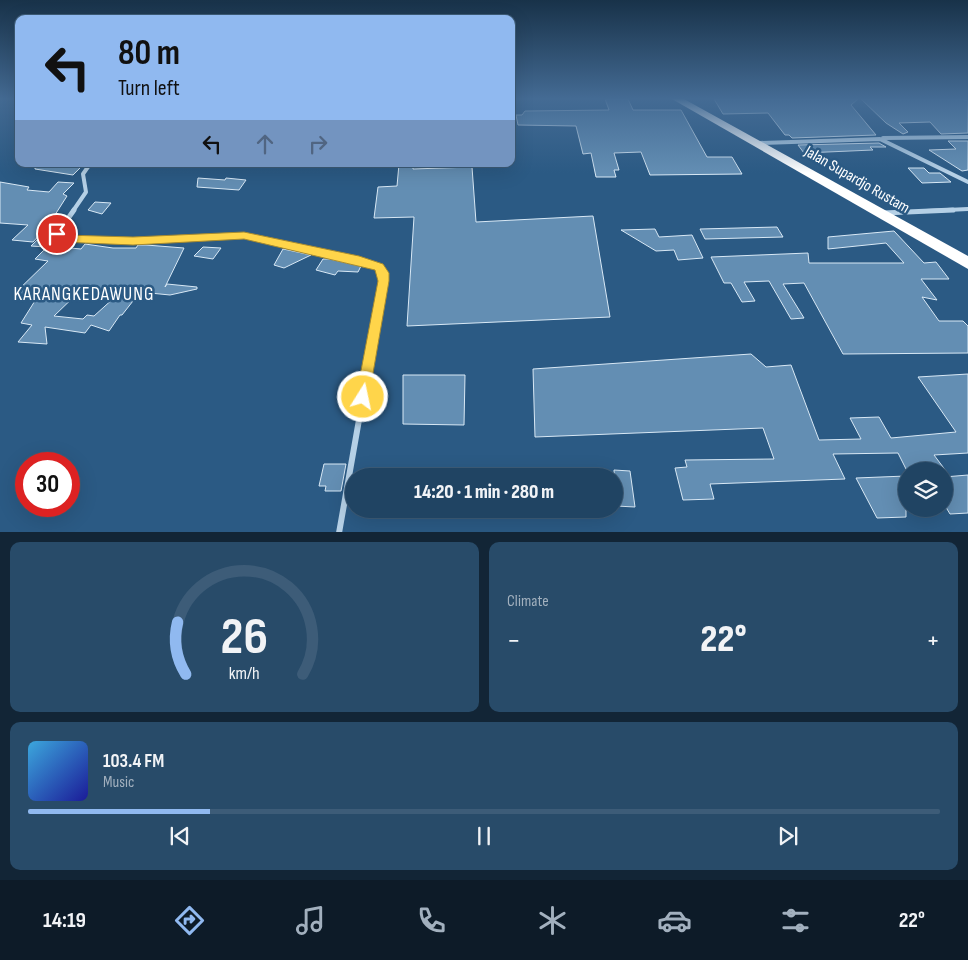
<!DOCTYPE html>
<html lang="en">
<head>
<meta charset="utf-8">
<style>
	:root { --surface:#204463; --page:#284b69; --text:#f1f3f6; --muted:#a2b0be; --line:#3d5c78; --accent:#90b9f0 }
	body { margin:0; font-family:"Sofia Sans Condensed",sans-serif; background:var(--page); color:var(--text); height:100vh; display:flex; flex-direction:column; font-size:19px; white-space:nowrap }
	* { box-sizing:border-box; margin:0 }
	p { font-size:16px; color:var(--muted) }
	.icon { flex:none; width:28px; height:28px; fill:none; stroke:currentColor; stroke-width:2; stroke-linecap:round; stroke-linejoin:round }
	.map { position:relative; height:532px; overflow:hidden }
	.details { display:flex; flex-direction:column; gap:10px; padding:10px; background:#122536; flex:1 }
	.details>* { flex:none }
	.hud { position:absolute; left:15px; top:15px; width:500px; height:152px; border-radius:10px; box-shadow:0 5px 20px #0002,0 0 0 1px var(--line); background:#90b9f0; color:#111; overflow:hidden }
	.controls { position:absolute; left:898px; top:462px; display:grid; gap:10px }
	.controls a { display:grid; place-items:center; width:55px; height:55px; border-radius:50%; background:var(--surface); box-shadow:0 5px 20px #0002,0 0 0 1px var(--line); font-size:25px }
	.speed { position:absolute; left:15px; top:452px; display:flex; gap:10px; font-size:25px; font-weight:700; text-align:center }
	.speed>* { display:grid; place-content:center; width:65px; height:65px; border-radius:50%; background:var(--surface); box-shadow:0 5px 20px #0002,0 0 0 1px var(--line); line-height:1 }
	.speed .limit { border:8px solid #d22; background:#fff; color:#111 }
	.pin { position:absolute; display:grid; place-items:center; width:42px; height:42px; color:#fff; margin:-21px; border:2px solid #fff; border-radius:50%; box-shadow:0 1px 5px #0007 }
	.me { position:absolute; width:55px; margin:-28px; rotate:10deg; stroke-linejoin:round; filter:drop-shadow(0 0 4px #0008) }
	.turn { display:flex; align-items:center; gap:18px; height:105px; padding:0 20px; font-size:22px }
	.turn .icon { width:65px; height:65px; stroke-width:2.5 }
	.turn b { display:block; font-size:35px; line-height:42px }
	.lanes { display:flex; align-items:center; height:48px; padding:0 20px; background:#0003; justify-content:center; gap:25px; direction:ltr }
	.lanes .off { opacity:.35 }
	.big { font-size:38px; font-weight:800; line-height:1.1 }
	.details .card { flex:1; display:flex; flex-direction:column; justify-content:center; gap:8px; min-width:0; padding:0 18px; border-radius:10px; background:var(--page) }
	.details .dial { align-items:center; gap:0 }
	.dial svg { height:130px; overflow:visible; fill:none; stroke:var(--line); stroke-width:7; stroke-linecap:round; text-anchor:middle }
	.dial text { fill:var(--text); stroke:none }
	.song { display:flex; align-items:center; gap:15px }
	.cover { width:60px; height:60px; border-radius:8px; background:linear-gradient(135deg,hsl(200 70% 55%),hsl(240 70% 35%)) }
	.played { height:5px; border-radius:2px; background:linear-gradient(90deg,var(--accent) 20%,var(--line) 20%) }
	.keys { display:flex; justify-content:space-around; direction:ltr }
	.heat { display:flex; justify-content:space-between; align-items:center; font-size:28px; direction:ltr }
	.details .tiles { flex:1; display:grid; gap:10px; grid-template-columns:1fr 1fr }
	.card:last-child { grid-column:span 2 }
	.trip { position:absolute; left:345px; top:468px; width:278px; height:50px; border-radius:25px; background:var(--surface); box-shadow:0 5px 20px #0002,0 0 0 1px var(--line); font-weight:800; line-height:50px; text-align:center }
	.dock { display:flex; height:80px; justify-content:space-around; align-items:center; background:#0d1b28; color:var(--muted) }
	.dock .icon { width:35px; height:35px }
	.dock .current { color:var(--accent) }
	.dock b { font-size:22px; color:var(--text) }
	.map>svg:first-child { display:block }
</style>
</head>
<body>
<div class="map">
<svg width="968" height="533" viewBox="0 0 968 533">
	<rect width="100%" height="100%" fill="#2b5a84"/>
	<g fill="#638eb3" stroke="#d8e8f5" fill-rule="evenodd">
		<polygon points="605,99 628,99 633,110 681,110 707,157 732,157 742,174 650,175 641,152 614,153 619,170 614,170 616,177 596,177 591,153 583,154 576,126 518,125 516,115 522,115 525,111 609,110"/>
		<polygon points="714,99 858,99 851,105 876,135 792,138 789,135 785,135 768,113 723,114"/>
		<polygon points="861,99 962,99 968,101 968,133 941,134 930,122 899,123 908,132 903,134 886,123"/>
		<polygon points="948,141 968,141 968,170 962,171 929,150 956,149"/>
		<polygon points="879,143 886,147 870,147 873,150 804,153 798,145"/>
		<polygon points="35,164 84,164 73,175 35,169"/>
		<polygon points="399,164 413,164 413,169 472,167 476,222 593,216 610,317 407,326 414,217 374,218 378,187 397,186"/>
		<polygon points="908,168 924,168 929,173 940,173 951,182 922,183"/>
		<polygon points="198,178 225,180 226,178 246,180 239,190 197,187"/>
		<polygon points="0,182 29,187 27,190 49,192 58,182 74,183 63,194 67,196 53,218 55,218 33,242 12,240 28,225 0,223"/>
		<polygon points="95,202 111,203 102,214 88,210"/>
		<polygon points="777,227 783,237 705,239 700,229"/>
		<polygon points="655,229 659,237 692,235 703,258 678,260 674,250 656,251 621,230"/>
		<polygon points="894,231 924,263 936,262 949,279 921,279 937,300 922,297 939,321 963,321 968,326 968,353 843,354 804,283 783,284 804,318 791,319 769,281 744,282 755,301 742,302 731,283 724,283 711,257 808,253 809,263 904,263 886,243 828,249 828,237"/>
		<polygon points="39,238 54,239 46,247 31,246"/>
		<path d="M85,244L113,248H136L138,245H146L184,248L165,287L167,284L197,287V289L170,295L140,292L122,315H120L109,331L91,325L85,333L45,327L47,344L18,342L32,325L21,323L38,296L13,295L48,261L35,259L48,246L81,249ZM125,288L94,316L87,315L83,319L54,316L81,290Z"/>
		<polygon points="203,247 221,248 213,259 194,256"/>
		<polygon points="283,249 288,250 311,255 284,268 274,265"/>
		<polygon points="323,259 330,259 361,266 358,272 338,271 335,275 316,270"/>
		<polygon points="751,354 766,367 791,365 819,440 861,439 850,418 879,417 891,438 956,432 918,377 968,374 968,453 934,455 946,471 907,471 898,453 833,454 845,479 710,484 714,499 683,500 675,468 687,467 685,460 774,459 763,428 535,437 533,369"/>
		<polygon points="403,375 465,375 464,425 403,424"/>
		<polygon points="324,464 346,464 341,491 325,491 326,486 319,486"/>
		<polygon points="614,470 630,471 635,507 616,506"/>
		<polygon points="968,475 968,513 950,514 944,504 944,477"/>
		<polygon points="906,476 906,517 877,518 856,478"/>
	</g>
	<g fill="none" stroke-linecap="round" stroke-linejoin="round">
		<g stroke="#b5d0e6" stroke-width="4">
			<polyline points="883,138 968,137"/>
			<polyline points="759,143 880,139 968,182"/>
			<polyline points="73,211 86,192 83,174 90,164"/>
			<polyline points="926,211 968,209"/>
		</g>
		<g stroke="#b5d0e6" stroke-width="5">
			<polyline points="74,210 57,234 59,238 133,241 244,236 374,264 381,270 383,281 370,353"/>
			<polyline points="884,213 953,210"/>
		</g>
		<polyline stroke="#b5d0e6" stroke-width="6" points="339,533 371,352"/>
		<polygon fill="#fff" fill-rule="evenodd" points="672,99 684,99 968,256 968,269"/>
	</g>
	<linearGradient id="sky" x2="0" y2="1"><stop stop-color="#183249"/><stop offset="0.57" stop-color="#446b94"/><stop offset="1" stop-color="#446b94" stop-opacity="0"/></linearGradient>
	<rect width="968" height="173" fill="url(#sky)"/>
	<polygon fill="#ffd54a" stroke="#a68a30" points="57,231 64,235 133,237 244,232 359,256 383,264 389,273 389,281 368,402 363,404 358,402 356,397 378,281 375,270 244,239 133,245 61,242 58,241 51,234"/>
	<g text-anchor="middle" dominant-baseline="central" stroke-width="5" stroke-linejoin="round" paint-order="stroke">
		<g font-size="16" fill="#fff" stroke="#2b5a84">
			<text transform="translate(857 180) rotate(30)">Jalan Supardjo Rustam</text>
		</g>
		<g font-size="19" letter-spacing="1" fill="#fff" stroke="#2b5a84">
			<text x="84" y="294">KARANGKEDAWUNG</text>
		</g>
	</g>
</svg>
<div class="controls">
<a><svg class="icon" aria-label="layers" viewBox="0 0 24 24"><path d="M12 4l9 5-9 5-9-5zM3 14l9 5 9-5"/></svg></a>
</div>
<div class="speed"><div class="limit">30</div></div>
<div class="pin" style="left:57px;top:234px;background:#d93025"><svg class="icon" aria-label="arrive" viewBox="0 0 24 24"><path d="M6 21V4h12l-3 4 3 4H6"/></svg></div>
<svg class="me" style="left:363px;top:397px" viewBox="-20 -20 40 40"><circle r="17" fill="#ffd54a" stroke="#fff" stroke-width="3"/><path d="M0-11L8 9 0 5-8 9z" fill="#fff"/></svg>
<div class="trip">14:20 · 1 min · 280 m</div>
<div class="hud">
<div class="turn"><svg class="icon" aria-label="left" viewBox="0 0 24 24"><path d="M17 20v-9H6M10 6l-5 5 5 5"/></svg><div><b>80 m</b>Turn left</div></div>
<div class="lanes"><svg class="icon" aria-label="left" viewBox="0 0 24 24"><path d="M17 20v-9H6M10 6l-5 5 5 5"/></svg><svg class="icon off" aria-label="ahead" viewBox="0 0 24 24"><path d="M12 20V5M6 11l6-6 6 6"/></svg><svg class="icon off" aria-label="right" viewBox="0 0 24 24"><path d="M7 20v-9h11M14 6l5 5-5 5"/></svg></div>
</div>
</div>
<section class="details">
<div class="tiles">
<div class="card dial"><svg viewBox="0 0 100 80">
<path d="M14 69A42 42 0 1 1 86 69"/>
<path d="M14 69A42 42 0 0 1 9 37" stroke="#90b9f0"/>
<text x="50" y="56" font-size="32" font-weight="700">26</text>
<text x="50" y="72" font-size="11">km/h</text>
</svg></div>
<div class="card"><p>Climate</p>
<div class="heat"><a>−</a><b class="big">22°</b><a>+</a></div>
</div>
<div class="card">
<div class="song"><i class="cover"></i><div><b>103.4 FM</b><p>Music</p></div></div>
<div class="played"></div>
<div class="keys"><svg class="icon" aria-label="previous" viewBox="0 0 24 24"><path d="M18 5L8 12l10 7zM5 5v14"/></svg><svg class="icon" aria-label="pause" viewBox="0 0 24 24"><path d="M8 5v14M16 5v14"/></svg><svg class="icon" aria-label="next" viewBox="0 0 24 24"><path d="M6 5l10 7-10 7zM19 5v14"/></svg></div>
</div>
</div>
</section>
<nav class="dock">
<b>14:19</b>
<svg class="icon current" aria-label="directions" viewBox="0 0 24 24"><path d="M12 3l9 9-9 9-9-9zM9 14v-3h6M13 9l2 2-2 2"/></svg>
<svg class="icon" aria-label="music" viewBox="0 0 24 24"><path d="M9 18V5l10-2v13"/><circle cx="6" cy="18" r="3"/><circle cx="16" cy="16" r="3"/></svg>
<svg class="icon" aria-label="phone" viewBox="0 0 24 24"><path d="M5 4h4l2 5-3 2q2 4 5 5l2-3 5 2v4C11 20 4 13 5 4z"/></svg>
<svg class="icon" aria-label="climate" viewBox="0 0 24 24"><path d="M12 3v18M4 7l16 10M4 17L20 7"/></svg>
<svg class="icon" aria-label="car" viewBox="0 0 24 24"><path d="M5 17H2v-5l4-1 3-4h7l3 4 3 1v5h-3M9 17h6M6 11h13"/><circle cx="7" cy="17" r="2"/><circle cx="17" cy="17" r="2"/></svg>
<svg class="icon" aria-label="filters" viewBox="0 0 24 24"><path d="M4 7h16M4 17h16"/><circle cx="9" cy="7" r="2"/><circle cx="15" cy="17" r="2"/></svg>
<b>22°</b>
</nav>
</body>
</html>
